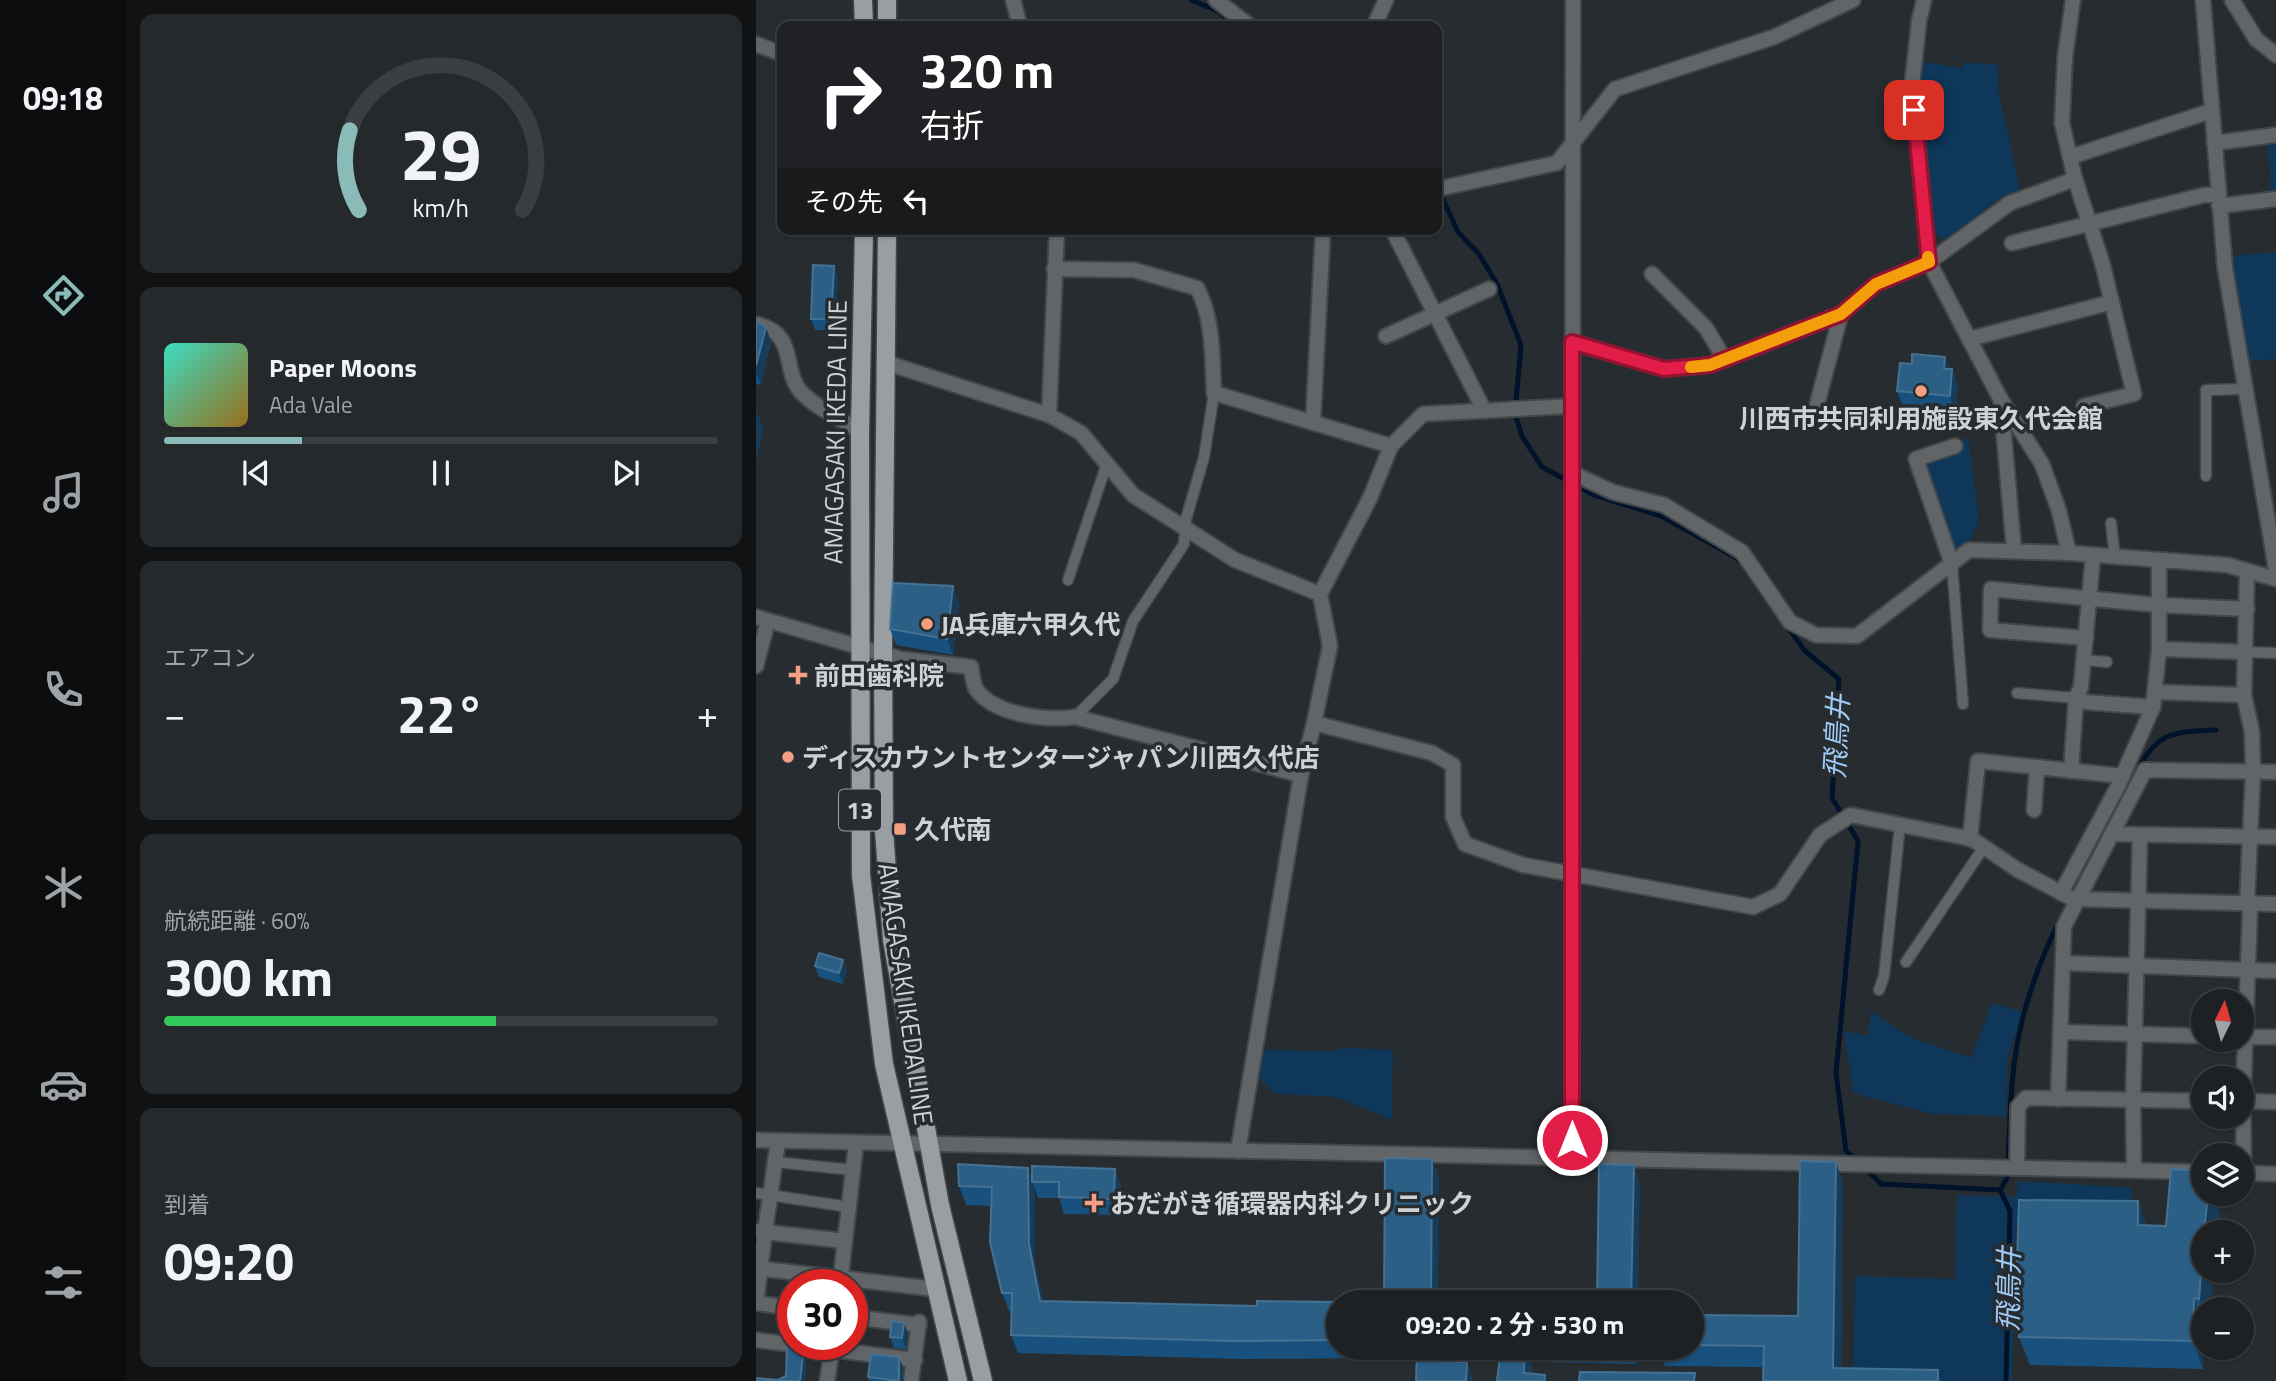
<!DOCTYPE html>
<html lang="ja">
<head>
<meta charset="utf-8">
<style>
	:root { --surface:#1d2124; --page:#25292c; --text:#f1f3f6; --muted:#a0a3a6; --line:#3b3e41; --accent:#8bbbb9 }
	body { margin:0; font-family:"Titillium Web","Noto Sans JP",sans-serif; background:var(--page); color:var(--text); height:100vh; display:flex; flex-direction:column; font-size:26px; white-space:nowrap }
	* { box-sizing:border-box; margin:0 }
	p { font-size:23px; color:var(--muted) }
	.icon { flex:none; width:38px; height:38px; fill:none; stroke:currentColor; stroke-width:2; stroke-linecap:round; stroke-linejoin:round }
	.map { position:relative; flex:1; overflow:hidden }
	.sheet { display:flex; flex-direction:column; gap:14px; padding:14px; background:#101214; width:630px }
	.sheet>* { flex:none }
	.banner { position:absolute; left:21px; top:21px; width:665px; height:214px; border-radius:14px; box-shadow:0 2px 5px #0004,0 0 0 2px var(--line); background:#202124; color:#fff; overflow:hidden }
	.needle { width:46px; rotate:5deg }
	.fabs { position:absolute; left:1435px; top:989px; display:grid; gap:14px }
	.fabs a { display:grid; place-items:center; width:63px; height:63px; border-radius:50%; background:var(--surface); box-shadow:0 2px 5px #0004,0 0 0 2px var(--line); font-size:35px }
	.speed { position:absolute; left:21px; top:1269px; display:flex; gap:14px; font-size:35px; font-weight:700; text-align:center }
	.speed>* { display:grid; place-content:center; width:91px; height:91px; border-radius:50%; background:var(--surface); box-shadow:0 2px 5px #0004,0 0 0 2px var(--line); line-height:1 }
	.speed .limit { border:10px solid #d22; background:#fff; color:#111 }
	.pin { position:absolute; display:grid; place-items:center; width:60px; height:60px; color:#fff; margin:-30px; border-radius:14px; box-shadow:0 4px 10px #0006 }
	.me { position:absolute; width:77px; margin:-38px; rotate:0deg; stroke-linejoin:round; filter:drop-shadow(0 0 5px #0008) }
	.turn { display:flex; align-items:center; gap:24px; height:147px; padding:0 28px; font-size:32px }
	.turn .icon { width:91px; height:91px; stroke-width:2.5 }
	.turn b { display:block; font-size:49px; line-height:60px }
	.then { display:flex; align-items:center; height:66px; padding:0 28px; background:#0003; gap:14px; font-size:26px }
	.big { font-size:52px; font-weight:700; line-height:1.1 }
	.sheet .card { flex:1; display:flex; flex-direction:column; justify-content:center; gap:10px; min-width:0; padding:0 24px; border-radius:14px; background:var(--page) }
	.sheet .dial { align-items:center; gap:0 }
	.dial svg { height:182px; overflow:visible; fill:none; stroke:var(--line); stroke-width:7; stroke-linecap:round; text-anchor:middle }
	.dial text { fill:var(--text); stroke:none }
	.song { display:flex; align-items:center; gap:21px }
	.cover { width:84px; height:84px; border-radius:10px; background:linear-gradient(135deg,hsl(170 70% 55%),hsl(40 70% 35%)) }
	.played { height:7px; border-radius:4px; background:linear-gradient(90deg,var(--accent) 25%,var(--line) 25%) }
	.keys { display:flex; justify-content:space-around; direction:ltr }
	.heat { display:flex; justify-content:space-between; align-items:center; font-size:38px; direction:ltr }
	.charge { height:10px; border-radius:5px; background:linear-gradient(90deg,#34c759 60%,var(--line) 0) }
	.trip { position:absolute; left:570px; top:1290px; width:378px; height:70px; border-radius:35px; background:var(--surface); box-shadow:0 2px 5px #0004,0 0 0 2px var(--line); font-weight:700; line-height:70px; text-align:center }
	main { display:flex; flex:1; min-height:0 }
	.dock { display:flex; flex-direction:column; width:126px; justify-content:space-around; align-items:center; background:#0c0d0e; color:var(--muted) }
	.dock .icon { width:49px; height:49px }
	.dock .selected { color:var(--accent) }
	.dock b { font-size:32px; color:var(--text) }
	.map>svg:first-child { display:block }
</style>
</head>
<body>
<main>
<nav class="dock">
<b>09:18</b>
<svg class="icon selected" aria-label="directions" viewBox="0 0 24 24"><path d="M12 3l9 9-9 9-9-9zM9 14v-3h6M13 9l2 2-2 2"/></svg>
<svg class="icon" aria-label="music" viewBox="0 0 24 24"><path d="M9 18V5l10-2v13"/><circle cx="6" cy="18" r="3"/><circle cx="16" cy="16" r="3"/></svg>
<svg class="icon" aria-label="phone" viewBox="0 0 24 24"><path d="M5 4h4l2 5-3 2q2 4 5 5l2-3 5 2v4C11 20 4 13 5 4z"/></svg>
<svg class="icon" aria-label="climate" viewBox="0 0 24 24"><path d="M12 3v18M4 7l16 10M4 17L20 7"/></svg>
<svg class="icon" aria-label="car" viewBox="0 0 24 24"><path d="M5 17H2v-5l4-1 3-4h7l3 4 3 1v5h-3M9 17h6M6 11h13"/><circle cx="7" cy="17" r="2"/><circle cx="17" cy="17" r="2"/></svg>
<svg class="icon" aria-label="filters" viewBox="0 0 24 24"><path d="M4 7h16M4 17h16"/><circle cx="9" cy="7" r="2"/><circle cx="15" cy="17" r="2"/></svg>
</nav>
<section class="sheet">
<div class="card dial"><svg viewBox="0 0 100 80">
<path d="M14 69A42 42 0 1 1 86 69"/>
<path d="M14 69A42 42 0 0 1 10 34" stroke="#8bbbb9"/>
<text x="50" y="56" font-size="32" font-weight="700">29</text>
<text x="50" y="72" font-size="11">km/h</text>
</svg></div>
<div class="card">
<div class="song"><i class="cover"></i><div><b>Paper Moons</b><p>Ada Vale</p></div></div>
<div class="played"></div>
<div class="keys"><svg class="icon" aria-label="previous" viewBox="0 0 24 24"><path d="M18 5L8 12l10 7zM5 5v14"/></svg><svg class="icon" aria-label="pause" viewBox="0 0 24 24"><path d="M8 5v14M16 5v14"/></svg><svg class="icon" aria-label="next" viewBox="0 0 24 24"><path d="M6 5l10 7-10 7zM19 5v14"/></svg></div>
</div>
<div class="card"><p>エアコン</p>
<div class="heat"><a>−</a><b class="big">22°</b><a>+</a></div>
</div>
<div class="card"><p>航続距離 · 60%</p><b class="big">300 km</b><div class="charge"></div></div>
<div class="card"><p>到着</p><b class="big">09:20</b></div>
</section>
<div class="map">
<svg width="1520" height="1381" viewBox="0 0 1520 1381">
	<rect width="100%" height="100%" fill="#272c30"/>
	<g fill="#0e375a">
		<polygon points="1165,62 1207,68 1209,62 1242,65 1242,88 1264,189 1241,201 1189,240 1174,229 1162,90"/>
		<polygon points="1520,139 1520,194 1515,194 1512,141"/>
		<polygon points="1520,252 1520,359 1489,361 1474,256"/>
		<polygon points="1212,438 1223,521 1211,546 1198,551 1165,453"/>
		<polygon points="1236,1003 1267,1012 1252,1056 1250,1116 1177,1114 1097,1093 1088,1032 1112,1035 1115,1011 1154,1037 1215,1058"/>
		<path d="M588,1048L637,1050L636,1120L581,1097L519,1094L501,1076L506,1051C534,1047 560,1056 588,1048Z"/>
		<polygon points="1262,1181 1376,1188 1374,1227 1260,1225 1256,1381 1097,1381 1099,1276 1199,1279 1201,1195 1260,1197"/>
	</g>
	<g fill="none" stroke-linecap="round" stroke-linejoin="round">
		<g stroke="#00132b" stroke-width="5">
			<polyline points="435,0 462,11 479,26"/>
			<polyline points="683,191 702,232 723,254 741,284 765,345 759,414 766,436 786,467 838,495 905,516 979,557 987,564"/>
			<polyline points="1031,626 1049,651 1083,679 1076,798 1102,841 1080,1073 1090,1151 1102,1162"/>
			<path d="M1381,771C1401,731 1418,732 1460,730"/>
			<polyline points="1109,1168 1125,1184 1244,1190 1254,1211 1250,1381"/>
			<path d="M1244,1190L1251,1178C1254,1138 1253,1097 1259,1058C1265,1012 1283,961 1304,920"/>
		</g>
		<g stroke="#42474a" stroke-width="13">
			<g id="service">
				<polyline points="1450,476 1450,390 1491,389"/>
				<polyline points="1355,523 1359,558"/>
				<polyline points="1196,564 1207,704"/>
				<polyline points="312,580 351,463"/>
				<polyline points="1490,652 1520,653"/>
				<polyline points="1328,660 1351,662"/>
				<polyline points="1261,693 1320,698"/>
				<polyline points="319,717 357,679 377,621 428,544 430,519 448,457 458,393"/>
				<polyline points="1150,962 1228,847"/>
				<polyline points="1123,990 1128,976 1144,825"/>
				<polyline points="19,1162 97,1170"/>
				<polyline points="0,1193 93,1207"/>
			</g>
		</g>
		<g stroke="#42474a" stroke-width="18">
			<g id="minor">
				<polyline points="257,0 264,26"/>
				<polyline points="460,0 494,26"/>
				<polyline points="1168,0 1163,21 1156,85 1173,262 1244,398 1286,464 1303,511 1313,553 1471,565 1520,579"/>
				<polyline points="1317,0 1309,57 1306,123 1319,179 1346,262 1378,394 1328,406"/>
				<polyline points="1447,0 1469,268 1520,569"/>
				<polyline points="1476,0 1500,39 1520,55"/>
				<polyline points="618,26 630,0"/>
				<polyline points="0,44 26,54"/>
				<polyline points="1458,143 1520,135"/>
				<polyline points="1314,157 1455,111"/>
				<polyline points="681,189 801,163 859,89 1018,37 1097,0"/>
				<polyline points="1463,206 1520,199"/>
				<polyline points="636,229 728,410"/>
				<polyline points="1256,243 1448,195 1462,195"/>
				<path d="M298,269L378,270L441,288C458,319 456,359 458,393L635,446"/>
				<polyline points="896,274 950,328 969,360"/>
				<path d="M0,324C43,334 25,369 45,392C57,406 88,421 104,431"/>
				<polyline points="630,336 733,289"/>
				<polyline points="1213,339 1356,302"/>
				<polyline points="816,342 908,369 954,365 1085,314 1120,284 1173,262 1254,203 1319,179"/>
				<polyline points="131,363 293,415 325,433 377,495 479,560 564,594 574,646 558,723"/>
				<polyline points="1245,402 1258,550"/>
				<polyline points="1059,412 1085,314"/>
				<polyline points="293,415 301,229"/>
				<polyline points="557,423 567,229"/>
				<polyline points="816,473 857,492 908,505 986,552 1034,622 1060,635 1101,636 1213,550 1313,553"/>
				<polyline points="1196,564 1160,459 1199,446"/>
				<polyline points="564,594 614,498 635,446 667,414 816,406"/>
				<path d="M0,617L145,659L215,667C216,673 217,684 220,689C238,715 290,721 319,717L545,775"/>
				<polyline points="1330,638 1234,630 1235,589 1402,605 1491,609"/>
				<polyline points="1403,649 1490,652"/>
				<polyline points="0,666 12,621"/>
				<polyline points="1399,692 1488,695"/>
				<polyline points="1320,698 1328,702 1397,707"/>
				<polyline points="1315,771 1320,698 1325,687 1337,556"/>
				<polyline points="1278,810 1281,767"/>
				<polyline points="1356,834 1520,837"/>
				<polyline points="1214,839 1222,761 1367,776"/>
				<polyline points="1305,893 1361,788 1397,707 1403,649 1403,562"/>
				<polyline points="1307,963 1520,971"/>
				<polyline points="1305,1032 1447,1036"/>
				<polyline points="1486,1037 1520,1037"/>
				<polyline points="1302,1099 1308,926 1389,770 1520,772"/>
				<polyline points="1486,1101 1520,1102"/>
				<polyline points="482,1151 545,775 558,723 676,753 697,765 697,817 709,844 767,865 997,907 1024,894 1064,835 1095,815 1216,839 1262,870 1317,899 1520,904"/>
				<polyline points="816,1156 817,0"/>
				<polyline points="1261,1168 1262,1107 1270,1098 1447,1101"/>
				<polyline points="1378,1170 1377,1100 1384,835"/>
				<polyline points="1488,1173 1487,1101 1494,911 1491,903 1497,772 1496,732 1488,695 1491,571"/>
				<polyline points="1,1231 9,1232 22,1141"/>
				<polyline points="0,1268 179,1289"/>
				<polyline points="84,1284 100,1144"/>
				<polyline points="0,1303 9,1232 89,1241"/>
				<polyline points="0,1303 37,1308"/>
				<polyline points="96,1317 163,1325"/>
				<polyline points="0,1340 159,1360"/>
				<polyline points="71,1381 77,1344"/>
				<polyline points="155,1381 163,1322"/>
			</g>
		</g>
		<g stroke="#42474a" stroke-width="18">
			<g id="tertiary">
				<polyline points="0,1140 1447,1172"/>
				<polyline points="1486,1173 1520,1174"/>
			</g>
		</g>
		<g stroke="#42474a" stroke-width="21">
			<g id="primary">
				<polyline points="107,0 108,26"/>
				<polyline points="131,26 131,0"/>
				<polyline points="108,229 104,431 105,875 128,1064 202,1381"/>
				<polyline points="131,229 127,653 128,830 136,940 184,1205 227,1381"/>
			</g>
		</g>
		<use href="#service" stroke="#626567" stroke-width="10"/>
		<use href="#minor" stroke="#626567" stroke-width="14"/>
		<use href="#tertiary" stroke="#626567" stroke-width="14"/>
		<use href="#primary" stroke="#999ea3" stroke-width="18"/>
	</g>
	<g fill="#18517d">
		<polygon points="78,266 82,277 80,308 83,315 82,330 59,330 55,319"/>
		<polygon points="0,322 15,342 5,385 0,384"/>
		<polygon points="1193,369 1196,369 1202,385 1200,412 1147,407 1141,391"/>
		<polygon points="203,602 197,655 140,645 134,629"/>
		<polygon points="87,960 91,971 87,984 63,977 59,966"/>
		<polygon points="272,1168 276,1179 365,1185 364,1215 308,1214 303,1198 282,1198 279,1189 279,1263 287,1301 501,1306 583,1302 583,1348 682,1348 681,1361 711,1362 717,1381 660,1381 661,1358 485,1359 262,1353 255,1335 256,1311 253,1311 246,1293 235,1206 210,1205 203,1186"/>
		<polygon points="1087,1183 1085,1368 909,1366 903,1348 936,1348 936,1315 1042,1316"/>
		<polygon points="1464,1200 1461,1232 1447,1232 1447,1369 1274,1365 1263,1337 1264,1304 1260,1292 1391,1225 1410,1226"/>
		<polygon points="148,1323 152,1333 150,1349 138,1348 134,1337"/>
		<polygon points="705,1348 882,1348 881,1364 776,1362 776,1374 789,1375 791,1381 741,1381 744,1362 710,1361"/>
		<polygon points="143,1357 147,1368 147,1381 113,1381 112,1377"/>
	</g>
	<g fill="#163c5a">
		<polygon points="78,266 82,277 80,308 83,315 82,330 78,319 76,304"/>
		<polygon points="10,327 15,342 5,385 0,372 0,366"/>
		<polygon points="1189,357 1195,373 1188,369"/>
		<polygon points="1196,369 1202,385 1200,412 1194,396"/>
		<polygon points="0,409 7,429 1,459 0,456"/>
		<polygon points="197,586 203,602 197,655 191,639"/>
		<polygon points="87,960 91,971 87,984 83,973"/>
		<polygon points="676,1159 683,1177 682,1302 675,1302"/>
		<polygon points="1080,1162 1087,1183 1085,1381 1077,1368"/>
		<polygon points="878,1165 884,1184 882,1302 875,1302"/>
		<polygon points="272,1168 279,1189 279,1263 291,1319 284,1301 273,1244"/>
		<polygon points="359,1169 365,1185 364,1215 358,1199"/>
		<polygon points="1452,1194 1462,1194 1464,1200 1461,1232 1448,1232"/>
		<polygon points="1382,1201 1392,1229 1382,1225"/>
		<polygon points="1447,1245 1447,1270 1458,1270 1454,1309 1447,1309 1447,1311 1443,1299"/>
		<polygon points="1438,1298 1447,1324 1447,1369 1437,1341"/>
		<polygon points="148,1323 152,1333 150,1349 146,1338"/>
		<polygon points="48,1346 51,1356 49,1381 44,1381"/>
		<polygon points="675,1348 682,1348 681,1380 675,1361"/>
		<polygon points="769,1348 771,1348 776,1362 775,1381 768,1373"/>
		<polygon points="875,1348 882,1348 881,1364"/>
		<polygon points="143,1357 147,1368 147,1381 143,1381"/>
		<polygon points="711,1362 717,1381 710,1381"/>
		<polygon points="1182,1370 1186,1381 1182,1381"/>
	</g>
	<g fill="#2b5f86" stroke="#457192" stroke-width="2">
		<polygon points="57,265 78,266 76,304 79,304 78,319 55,319"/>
		<polygon points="0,322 10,327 0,366"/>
		<polygon points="1156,354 1189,357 1188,369 1196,369 1194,396 1141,391 1144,363 1156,364"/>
		<polygon points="137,583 197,586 191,639 134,629"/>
		<polygon points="63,953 87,960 83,973 59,966"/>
		<polygon points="629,1158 676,1159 675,1302 628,1302"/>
		<polygon points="1044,1161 1080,1162 1077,1368 1182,1370 1182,1381 1007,1381 1008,1346 936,1345 936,1315 1042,1316"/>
		<polygon points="202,1164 272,1168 273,1244 284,1301 501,1306 501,1301 583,1302 583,1340 478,1341 255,1335 256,1293 246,1293 234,1242 236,1187 203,1186"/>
		<polygon points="843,1164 878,1165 875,1302 841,1302"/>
		<polygon points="276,1166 359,1169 358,1199 303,1197 303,1182 276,1182"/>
		<polygon points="1415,1169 1447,1171 1447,1194 1452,1194 1448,1232 1447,1232 1447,1245 1443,1299 1438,1298 1437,1341 1263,1337 1264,1292 1260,1292 1263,1200 1382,1201 1382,1225 1410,1226"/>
		<polygon points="36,1306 37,1306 37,1325 34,1324"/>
		<polygon points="136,1321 148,1323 146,1338 134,1337"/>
		<polygon points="31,1344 48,1346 44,1381 0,1381 0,1378 22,1380 30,1376"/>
		<polygon points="661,1348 675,1348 675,1361 711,1362 710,1381 660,1381"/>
		<polygon points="745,1348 769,1348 768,1373 789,1375 788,1381 741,1381"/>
		<polygon points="115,1354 143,1357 143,1381 112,1377"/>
		<polygon points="824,1372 939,1373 938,1381 823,1381"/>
	</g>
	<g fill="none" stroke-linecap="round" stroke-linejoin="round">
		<g stroke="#92132f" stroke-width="18">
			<polyline id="route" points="816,1140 816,342 908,369 954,365 1085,314 1120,284 1173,262 1158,110"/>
		</g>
		<use href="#route" stroke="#e11d48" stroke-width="12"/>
		<polyline stroke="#f59e0b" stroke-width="12" points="935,367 954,365 1085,314 1120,284 1173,262 1172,257"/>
	</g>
	<g fill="#f39f84" stroke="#272c30" stroke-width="2.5">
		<circle cx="1165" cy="391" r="7"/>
		<circle cx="171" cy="624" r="7"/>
		<path d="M38.5 664.5h7v7h7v7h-7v7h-7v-7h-7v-7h7z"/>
		<circle cx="32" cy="757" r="7"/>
		<rect x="137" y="822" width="14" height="14" rx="3.5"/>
		<path d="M334.5 1192.5h7v7h7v7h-7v7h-7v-7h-7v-7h7z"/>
	</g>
	<g text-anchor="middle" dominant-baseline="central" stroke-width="7" stroke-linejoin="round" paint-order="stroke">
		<rect fill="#272c30" stroke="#9da0a4" stroke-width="2" x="83" y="789.5" width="42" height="41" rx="5"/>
		<g font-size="24" font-weight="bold" fill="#cfd2d5">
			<text x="104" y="810">13</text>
		</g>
		<g font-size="26" font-weight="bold" fill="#cfd2d5" stroke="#272c30" text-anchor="start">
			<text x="1165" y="418" text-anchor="middle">川西市共同利用施設東久代会館</text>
			<text x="185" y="624">JA兵庫六甲久代</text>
			<text x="58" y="675">前田歯科院</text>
			<text x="46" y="757">ディスカウントセンタージャパン川西久代店</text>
			<text x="158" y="829">久代南</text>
			<text x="354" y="1203">おだがき循環器内科クリニック</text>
		</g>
		<g font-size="26" fill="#cfd2d5" stroke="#272c30">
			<text transform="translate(79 432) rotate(-89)">AMAGASAKI IKEDA LINE</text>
			<text transform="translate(150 994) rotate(82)">AMAGASAKI IKEDA LINE</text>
		</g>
		<g font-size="28" font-style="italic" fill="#9ecaf5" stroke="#272c30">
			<text transform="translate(1080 736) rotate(-87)">飛鳥井</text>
			<text transform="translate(1252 1289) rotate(-89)">飛鳥井</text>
		</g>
	</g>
</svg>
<div class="fabs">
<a><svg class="needle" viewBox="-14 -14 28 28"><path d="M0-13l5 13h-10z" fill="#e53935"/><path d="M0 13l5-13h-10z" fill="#a0a3a6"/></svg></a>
<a><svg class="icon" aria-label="sound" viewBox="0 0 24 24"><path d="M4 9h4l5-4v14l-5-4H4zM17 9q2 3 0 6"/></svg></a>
<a><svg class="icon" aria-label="layers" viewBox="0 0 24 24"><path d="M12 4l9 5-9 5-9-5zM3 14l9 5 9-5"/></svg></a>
<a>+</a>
<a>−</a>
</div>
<div class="speed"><div class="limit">30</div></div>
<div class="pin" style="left:1158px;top:110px;background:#d93025"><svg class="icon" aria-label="arrive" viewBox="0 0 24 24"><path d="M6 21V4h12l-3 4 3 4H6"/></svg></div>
<svg class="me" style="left:816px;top:1140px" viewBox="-20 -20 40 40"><circle r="17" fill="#e11d48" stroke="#fff" stroke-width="3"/><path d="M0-11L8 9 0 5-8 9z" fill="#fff"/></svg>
<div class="trip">09:20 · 2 分 · 530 m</div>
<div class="banner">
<div class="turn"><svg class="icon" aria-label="right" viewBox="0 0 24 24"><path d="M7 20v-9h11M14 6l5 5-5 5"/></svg><div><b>320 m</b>右折</div></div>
<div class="then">その先<svg class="icon" aria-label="left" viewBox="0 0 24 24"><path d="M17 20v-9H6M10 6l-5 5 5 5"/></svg></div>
</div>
</div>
</main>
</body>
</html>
